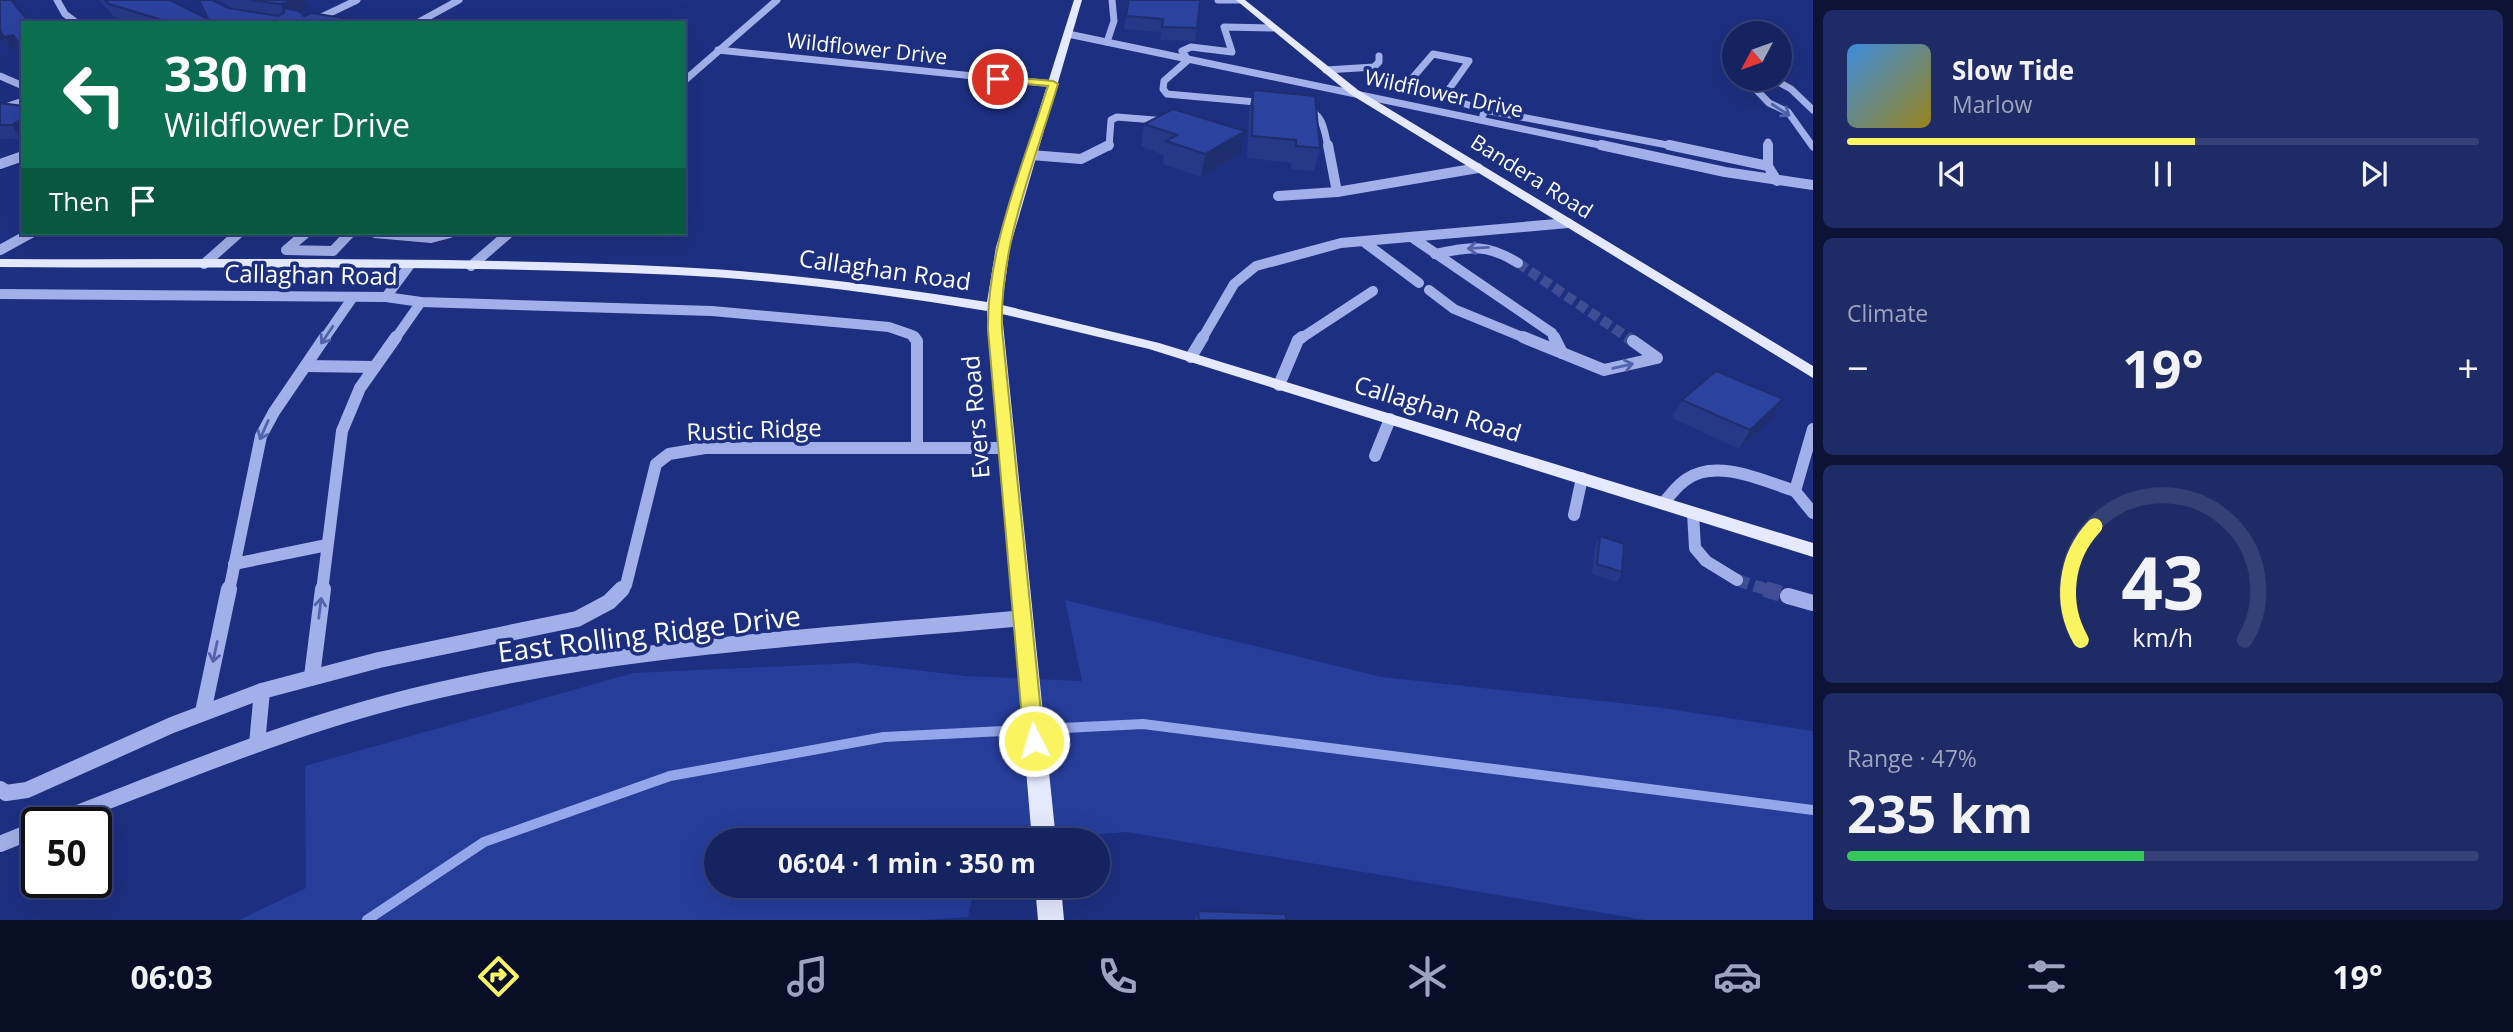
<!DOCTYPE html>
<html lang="en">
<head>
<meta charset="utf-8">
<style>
	:root { --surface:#162361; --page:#1f2b67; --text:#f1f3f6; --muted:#9ea4bd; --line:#354076; --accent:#f9f460 }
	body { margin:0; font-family:"Open Sans",sans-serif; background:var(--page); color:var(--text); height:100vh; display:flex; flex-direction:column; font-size:26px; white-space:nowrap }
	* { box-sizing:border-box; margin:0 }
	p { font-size:23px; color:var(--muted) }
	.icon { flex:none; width:38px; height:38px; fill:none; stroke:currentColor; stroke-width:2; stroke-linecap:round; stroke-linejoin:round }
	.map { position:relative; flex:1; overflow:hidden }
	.details { display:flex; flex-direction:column; gap:10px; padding:10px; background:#0c1335; width:700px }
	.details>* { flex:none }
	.guide { position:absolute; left:21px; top:21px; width:665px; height:214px; border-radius:0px; box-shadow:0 7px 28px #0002,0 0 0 2px var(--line); background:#0b6e4f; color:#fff; overflow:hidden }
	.needle { width:46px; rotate:229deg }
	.buttons { position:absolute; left:1722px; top:21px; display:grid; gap:14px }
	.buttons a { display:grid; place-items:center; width:70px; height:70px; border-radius:50%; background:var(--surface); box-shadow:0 7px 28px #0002,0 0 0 2px var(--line); font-size:35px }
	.speed { position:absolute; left:21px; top:807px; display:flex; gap:14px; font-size:35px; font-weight:700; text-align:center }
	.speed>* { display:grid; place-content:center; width:91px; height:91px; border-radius:50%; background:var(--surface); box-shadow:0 7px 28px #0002,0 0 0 2px var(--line); line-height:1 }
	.speed .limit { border:4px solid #111; border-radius:10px; background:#fff; color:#111 }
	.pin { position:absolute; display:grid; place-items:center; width:60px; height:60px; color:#fff; margin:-30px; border:4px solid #fff; border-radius:50%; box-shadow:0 2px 7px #0007 }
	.me { position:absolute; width:77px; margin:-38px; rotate:355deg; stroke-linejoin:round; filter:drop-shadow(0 0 5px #0008) }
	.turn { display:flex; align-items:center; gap:24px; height:147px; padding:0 28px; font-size:32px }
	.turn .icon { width:91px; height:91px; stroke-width:2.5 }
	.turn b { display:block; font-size:49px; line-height:60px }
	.then { display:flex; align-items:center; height:66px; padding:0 28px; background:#0003; gap:14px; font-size:26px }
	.big { font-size:52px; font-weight:700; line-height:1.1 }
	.details .widget { flex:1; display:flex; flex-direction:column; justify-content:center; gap:10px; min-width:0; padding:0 24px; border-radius:10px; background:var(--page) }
	.details .dial { align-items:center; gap:0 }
	.dial svg { height:182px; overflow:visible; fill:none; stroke:var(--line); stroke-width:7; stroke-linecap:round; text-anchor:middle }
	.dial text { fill:var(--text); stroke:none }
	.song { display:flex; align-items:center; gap:21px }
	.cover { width:84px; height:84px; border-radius:10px; background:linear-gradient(135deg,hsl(210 70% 55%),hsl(50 70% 35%)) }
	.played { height:7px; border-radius:4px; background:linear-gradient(90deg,var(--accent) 55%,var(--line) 55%) }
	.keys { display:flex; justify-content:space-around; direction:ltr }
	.heat { display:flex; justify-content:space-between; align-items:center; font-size:38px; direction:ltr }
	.charge { height:10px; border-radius:5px; background:linear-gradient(90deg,#34c759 47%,var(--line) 0) }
	.trip { position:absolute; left:704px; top:828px; width:406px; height:70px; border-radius:35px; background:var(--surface); box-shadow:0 7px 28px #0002,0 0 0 2px var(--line); font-weight:700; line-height:70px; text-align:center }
	.menu { display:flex; height:112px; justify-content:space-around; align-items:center; background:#090e27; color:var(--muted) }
	.menu .icon { width:49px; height:49px }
	.menu .current { color:var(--accent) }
	.menu b { font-size:32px; color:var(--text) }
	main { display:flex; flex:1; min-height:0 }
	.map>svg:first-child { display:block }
</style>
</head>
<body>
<main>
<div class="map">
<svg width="1813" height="920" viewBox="0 0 1813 920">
	<rect width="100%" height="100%" fill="#1d2f81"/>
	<polygon fill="#263d9a" points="1065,600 1382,677 1656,707 1813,731 1813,920 1645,920 1127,832 1017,840 716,840 716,886 975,886 968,917 925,920 239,920 306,888 305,766 633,673 855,663 966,676 1082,681"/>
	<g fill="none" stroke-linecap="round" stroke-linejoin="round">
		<polyline stroke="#95a7eb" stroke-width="10" points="367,920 484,842 670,776 884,737 1143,724 1813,810"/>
		<polyline stroke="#3f4e94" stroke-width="10" stroke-dasharray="10 4.5" stroke-linecap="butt" points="1518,263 1630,339"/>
		<g stroke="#3f4e94" stroke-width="12" stroke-dasharray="12 6" stroke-linecap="butt">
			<polyline points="1627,337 1633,341"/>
			<polyline points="1737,580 1771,591"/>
		</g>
		<polyline stroke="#3f4e94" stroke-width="16" stroke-dasharray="16 8" stroke-linecap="butt" points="1765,589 1788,596"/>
		<g stroke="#a2b0e9" stroke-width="7">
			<polyline points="57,0 65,14 77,23"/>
			<polyline points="1218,0 1240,0"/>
			<polyline points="309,23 357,0"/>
			<polyline points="417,23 459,0"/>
			<polyline points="1068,34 1609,147"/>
			<polyline points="1107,42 1114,21 1112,0"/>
			<polyline points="718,50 1053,84"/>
			<polygon points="1433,54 1469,61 1447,92 1446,98 1409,82"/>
			<polyline points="1326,70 1374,67 1379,62 1379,56"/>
			<polyline points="0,76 23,86"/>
			<polyline points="1750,79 1747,80 1769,103 1788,112 1813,147"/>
			<polyline points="1773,79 1791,89 1813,110"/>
			<polyline points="684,81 777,0"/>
			<polyline points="1446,98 1485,110 1483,115"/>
			<polyline points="1267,103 1167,94 1163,89 1164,81 1188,60 1182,51 1191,47 1232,52 1224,27 1273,28"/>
			<path d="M1302,106C1324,116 1323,124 1328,147"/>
			<polyline points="0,109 23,101"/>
			<polyline points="1485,110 1678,147"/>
			<polyline points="1768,142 1768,147"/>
			<polyline points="1109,147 1111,120 1117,117 1167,121"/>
		</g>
		<g stroke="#a2b0e9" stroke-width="10">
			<polyline points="1328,145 1337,192 1478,168"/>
			<polyline points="1601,145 1725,172 1813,185"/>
			<polyline points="1669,145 1768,166 1777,181"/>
			<polyline points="1768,145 1768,166"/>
			<polyline points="1031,155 1081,159 1109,145"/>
			<polyline points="0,164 23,156"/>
			<polyline points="1278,196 1337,192"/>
			<polyline points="306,233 286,250 333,251 350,233"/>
			<polyline points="375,233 431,238 450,233"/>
			<polyline points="1413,238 1552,333 1555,339"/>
			<polyline points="1364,242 1419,283"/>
			<polyline points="0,250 31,233"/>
			<path d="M1435,254C1471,247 1486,243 1518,263"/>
			<polyline points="204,264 239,233"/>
			<polyline points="471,266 509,233"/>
			<polyline points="1429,290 1454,309 1527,339"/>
			<polyline points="0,294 386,297 421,302 712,311 889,327 912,335 915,339"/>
			<polyline points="386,297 409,266"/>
			<polyline points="324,339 353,297"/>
			<polyline points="395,339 421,302"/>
			<polyline points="1202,339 1234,284 1256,266 1341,243 1568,223"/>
			<polyline points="1300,339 1373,291"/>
		</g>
		<g stroke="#a2b0e9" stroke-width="12">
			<polyline points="914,337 917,341 917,447"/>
			<polyline points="1523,337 1604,370 1657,358 1633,341"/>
			<polyline points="1554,337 1562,353"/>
			<polyline points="1191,357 1203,337"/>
			<polyline points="307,366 375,367"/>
			<polyline points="1279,385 1298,340 1302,337"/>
			<polyline points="1813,429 1795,491 1813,513"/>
			<polyline points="1375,456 1390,419"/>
			<path d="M1663,503C1671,495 1677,485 1687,479C1717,458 1764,481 1795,491"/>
			<polyline points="1693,513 1695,548 1706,561 1737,580"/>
			<polyline points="1574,515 1582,478"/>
			<polyline points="234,564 327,545"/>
			<polyline points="229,591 261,436 274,412 325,337"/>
			<polyline points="322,591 342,431 360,388 396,337"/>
			<polyline points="620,591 626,585 656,464 669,454 705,448 1006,448"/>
		</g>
		<g stroke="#a2b0e9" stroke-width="16">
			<polyline points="1788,596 1813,603"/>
			<polyline points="312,676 323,589"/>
			<polyline points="203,712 229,589"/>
			<polyline points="257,744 262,691"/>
			<polyline points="0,789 6,793 27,790 172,725 262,691 379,660 577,619 609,602 622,589"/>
			<path d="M54,822C172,777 291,726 414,696C613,647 819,637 1023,618"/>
			<polyline points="0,844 37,829"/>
		</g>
		<g fill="#e5e9fe" fill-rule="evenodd">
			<path d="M1074,0H1082L1010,247L1002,305L1159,343L1813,543V557L1149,349L1002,314L1056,840H1032L987,311C885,294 781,280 677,275C452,264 225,269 0,267V259C225,260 452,256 677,267C781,272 885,286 987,302L996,247Z"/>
			<polygon points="1236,0 1245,0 1358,90 1813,366 1813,378 1350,94"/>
			<polygon points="1035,886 1061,886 1064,920 1038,920"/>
		</g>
	</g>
	<g fill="#263989">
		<polygon points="0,0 16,0 17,8 23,23 23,54 19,49 11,50 5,41 0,42"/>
		<polygon points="99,0 170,0 207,19 198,0 212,0 228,8 237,10 219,0 305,0 309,10 301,13 304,16 361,21 361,23 132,23 114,17"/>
		<polygon points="1129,0 1197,28 1195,41 1160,40 1161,32 1124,29"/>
		<polygon points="1253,90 1320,148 1314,171 1291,169 1291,163 1247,158 1249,111"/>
		<polygon points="0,103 23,106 20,139 0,139"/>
		<polygon points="1144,124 1240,154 1201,177 1163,164 1164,155 1141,146"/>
		<polygon points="1783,399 1772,418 1739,449 1672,418 1682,400"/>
		<polygon points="1600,536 1622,572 1617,582 1592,574 1595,546"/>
		<polygon points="1198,911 1287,920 1195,920"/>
	</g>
	<g fill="#1f2e6f">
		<polygon points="11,0 16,0 17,14"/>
		<polygon points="296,0 305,0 309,10 285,17 281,4"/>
		<polygon points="0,31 5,41 0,41"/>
		<polygon points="13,35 19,49 11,50 4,37"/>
		<polygon points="23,118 23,137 20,139 12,125"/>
		<polygon points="1245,131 1240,154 1201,177 1205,154"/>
		<polygon points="1783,399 1772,418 1739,449 1750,430"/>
	</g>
	<g fill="#2c429f" stroke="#1f2e6f" stroke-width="2">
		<polygon points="0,0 11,0 30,23 23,23 23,50 13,35 4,37 0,30"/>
		<polygon points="105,0 170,0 208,19 199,0 212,0 228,8 278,16 284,13 284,8 299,11 304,16 312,13 361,21 358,23 172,23 109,4"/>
		<polygon points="251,0 296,0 281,4"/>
		<polygon points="1129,0 1200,0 1197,28 1162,27 1163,19 1126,16"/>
		<polygon points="1253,90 1315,96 1320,148 1296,146 1296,140 1252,136"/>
		<polygon points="0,103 23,106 23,118 12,125 0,125"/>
		<polygon points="1173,109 1245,131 1205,154 1166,141 1177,135 1144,124"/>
		<polygon points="1716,371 1783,399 1750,430 1682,400"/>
		<polygon points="1600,536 1624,544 1622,572 1597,564"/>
		<polygon points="1198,911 1285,914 1287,920 1199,920"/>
	</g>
	<defs><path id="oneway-shaft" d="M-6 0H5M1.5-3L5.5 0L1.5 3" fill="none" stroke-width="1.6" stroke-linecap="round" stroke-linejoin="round" transform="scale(1.75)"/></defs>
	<g stroke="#5263ab">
		<use href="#oneway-shaft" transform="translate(1781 110) rotate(33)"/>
		<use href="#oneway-shaft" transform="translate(1478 248) rotate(177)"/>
		<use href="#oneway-shaft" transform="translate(327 335) rotate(124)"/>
		<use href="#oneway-shaft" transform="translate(1623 366) rotate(-13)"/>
		<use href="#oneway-shaft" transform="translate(264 430) rotate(114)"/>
		<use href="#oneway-shaft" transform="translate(320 608) rotate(-83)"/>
		<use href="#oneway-shaft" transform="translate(215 652) rotate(102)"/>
	</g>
	<path fill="#f9f460" stroke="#a29f3e" stroke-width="2" d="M998,76L1053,81L1058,84C1034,164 999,246 1002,330L1044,741L1041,747L1034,749L1027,747L1024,741L988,330C987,247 1023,165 1048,86L994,81V77Z"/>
	<g text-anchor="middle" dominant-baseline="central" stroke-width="7" stroke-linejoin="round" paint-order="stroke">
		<g font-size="21" fill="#fff" stroke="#1d2f81">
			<text transform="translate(867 48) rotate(6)">Wildflower Drive</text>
			<text transform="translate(1444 93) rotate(12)">Wildflower Drive</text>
			<text transform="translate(1532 176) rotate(32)">Bandera Road</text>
		</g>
		<g font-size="24" fill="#fff" stroke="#1d2f81">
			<text transform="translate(885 269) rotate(8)">Callaghan Road</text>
			<text transform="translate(311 274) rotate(1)">Callaghan Road</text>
			<text transform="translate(1438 408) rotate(17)">Callaghan Road</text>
			<text transform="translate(975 417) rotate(-95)">Evers Road</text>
			<text transform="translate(754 429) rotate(-2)">Rustic Ridge</text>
		</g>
		<g font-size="28" fill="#fff" stroke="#1d2f81">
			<text transform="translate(649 633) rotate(-7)">East Rolling Ridge Drive</text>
		</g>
	</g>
</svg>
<div class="buttons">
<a><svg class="needle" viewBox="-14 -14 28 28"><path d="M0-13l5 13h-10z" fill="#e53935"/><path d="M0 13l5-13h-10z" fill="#9ea4bd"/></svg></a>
</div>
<div class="speed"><div class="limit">50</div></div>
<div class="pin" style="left:998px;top:79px;background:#d93025"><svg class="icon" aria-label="arrive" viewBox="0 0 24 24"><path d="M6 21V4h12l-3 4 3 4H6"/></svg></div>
<svg class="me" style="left:1034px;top:741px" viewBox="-20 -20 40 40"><circle r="17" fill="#f9f460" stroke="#fff" stroke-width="3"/><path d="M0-11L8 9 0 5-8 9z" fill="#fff"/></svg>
<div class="trip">06:04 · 1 min · 350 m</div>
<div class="guide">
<div class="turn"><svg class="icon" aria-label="left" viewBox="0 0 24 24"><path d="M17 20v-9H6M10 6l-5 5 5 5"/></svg><div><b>330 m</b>Wildflower Drive</div></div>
<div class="then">Then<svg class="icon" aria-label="arrive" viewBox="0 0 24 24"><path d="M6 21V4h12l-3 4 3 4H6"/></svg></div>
</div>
</div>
<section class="details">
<div class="widget">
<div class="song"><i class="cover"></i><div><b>Slow Tide</b><p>Marlow</p></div></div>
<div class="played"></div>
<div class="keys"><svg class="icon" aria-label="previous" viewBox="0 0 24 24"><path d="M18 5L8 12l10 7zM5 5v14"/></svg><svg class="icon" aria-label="pause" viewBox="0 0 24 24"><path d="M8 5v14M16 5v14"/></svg><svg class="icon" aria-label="next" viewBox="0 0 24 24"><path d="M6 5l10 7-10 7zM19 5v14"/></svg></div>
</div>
<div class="widget"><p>Climate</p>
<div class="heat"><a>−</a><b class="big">19°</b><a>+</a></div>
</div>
<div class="widget dial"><svg viewBox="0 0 100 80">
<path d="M14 69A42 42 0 1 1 86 69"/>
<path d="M14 69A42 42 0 0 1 20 19" stroke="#f9f460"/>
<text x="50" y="56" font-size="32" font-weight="700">43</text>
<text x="50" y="72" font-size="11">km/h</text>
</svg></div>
<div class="widget"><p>Range · 47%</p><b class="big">235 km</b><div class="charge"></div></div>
</section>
</main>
<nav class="menu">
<b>06:03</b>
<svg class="icon current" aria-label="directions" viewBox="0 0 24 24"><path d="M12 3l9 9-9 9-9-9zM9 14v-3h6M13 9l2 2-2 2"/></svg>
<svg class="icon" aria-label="music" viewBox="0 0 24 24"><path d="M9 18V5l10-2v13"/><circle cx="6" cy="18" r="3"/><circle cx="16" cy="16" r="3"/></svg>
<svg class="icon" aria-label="phone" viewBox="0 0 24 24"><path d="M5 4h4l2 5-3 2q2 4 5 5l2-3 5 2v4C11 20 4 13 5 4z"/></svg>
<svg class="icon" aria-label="climate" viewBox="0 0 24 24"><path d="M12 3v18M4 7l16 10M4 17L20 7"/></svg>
<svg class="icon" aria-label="car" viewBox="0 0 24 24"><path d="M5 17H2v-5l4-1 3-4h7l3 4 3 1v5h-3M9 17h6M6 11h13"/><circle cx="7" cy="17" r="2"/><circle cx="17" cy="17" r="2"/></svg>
<svg class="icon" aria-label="filters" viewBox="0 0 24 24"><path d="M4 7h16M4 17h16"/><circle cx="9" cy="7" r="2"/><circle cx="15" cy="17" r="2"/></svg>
<b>19°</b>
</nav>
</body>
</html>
